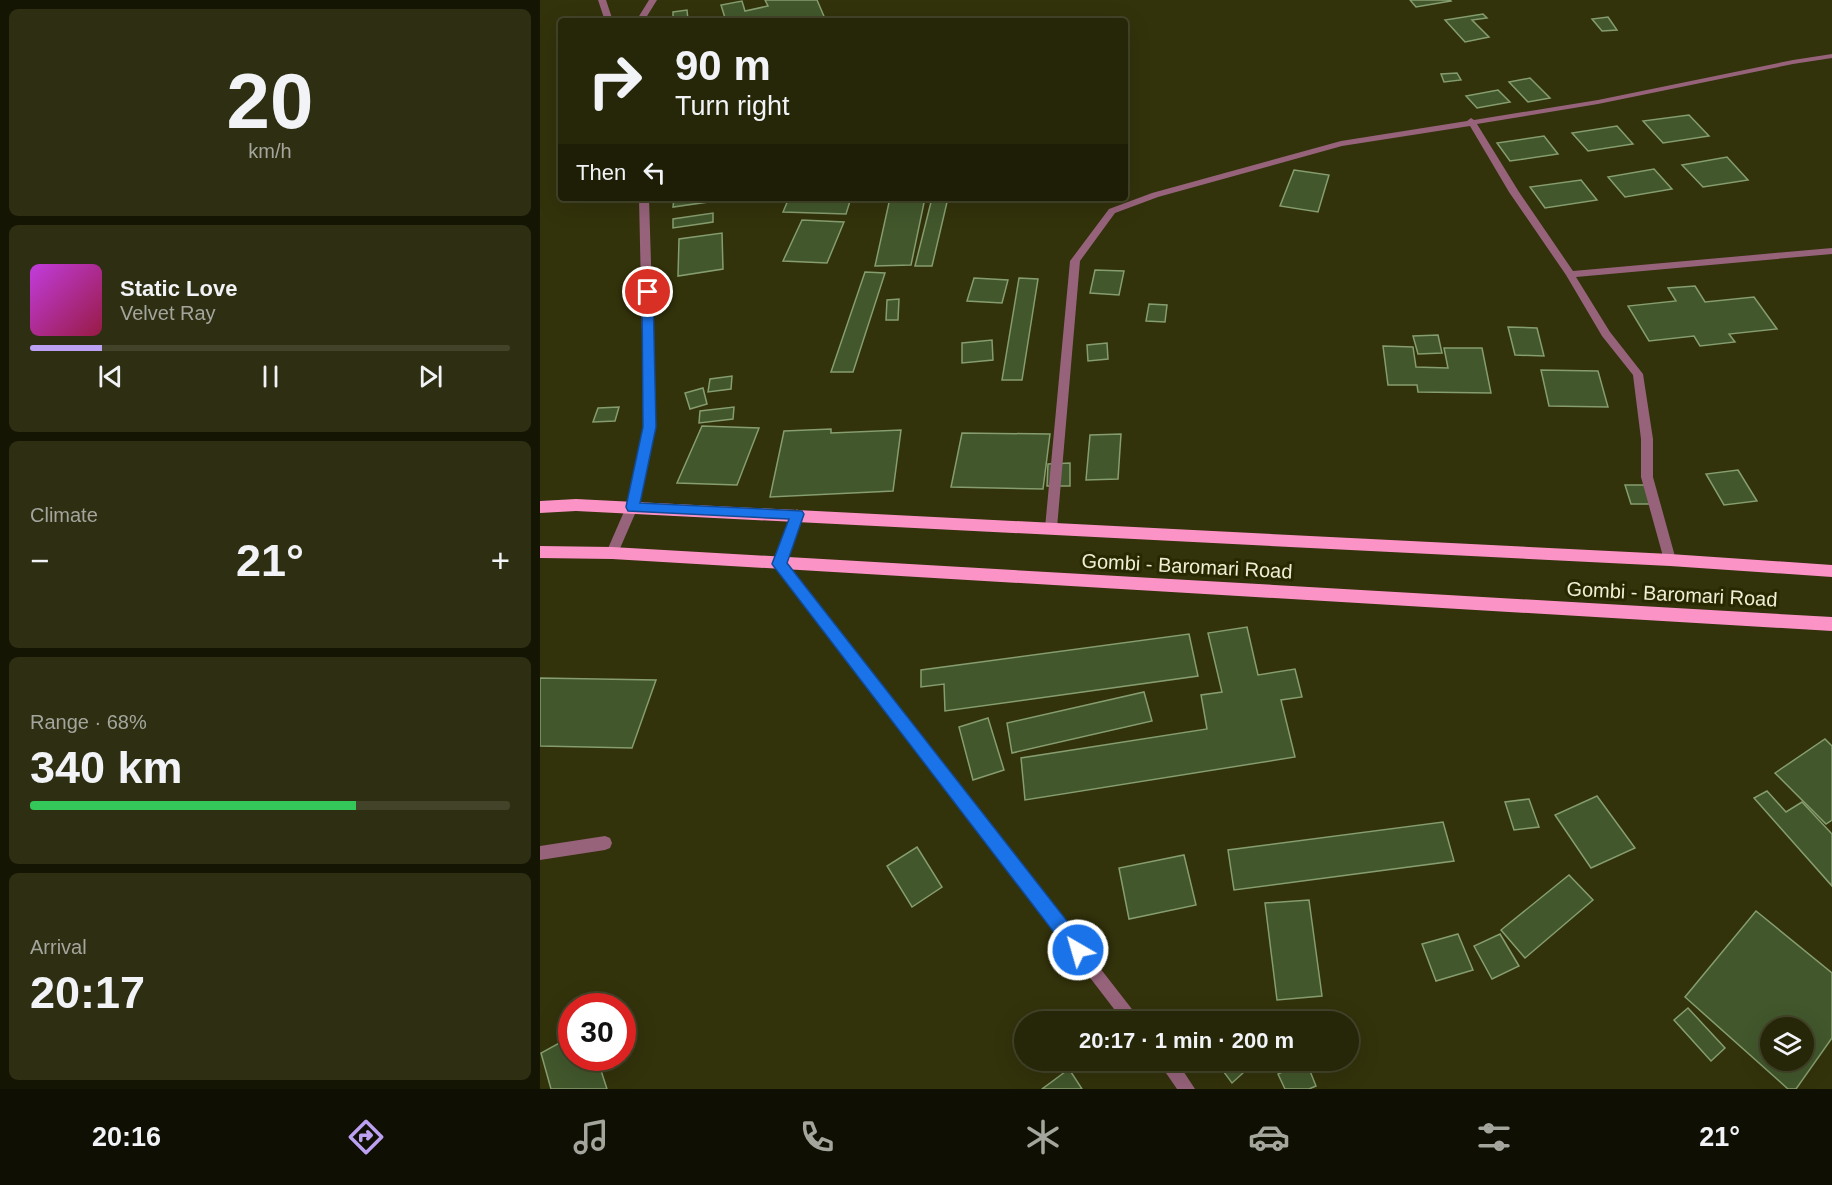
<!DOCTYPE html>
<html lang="en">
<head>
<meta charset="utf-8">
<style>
	:root { --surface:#262608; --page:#2e2e12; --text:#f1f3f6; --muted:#a4a59c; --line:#424329; --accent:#bca0f2 }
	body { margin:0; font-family:Helvetica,sans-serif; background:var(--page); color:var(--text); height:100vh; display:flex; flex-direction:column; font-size:22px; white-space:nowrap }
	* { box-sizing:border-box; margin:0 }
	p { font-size:20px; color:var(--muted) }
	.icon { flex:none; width:33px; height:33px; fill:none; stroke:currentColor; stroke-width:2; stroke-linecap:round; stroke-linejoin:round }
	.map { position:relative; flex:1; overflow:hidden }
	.side { display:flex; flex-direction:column; gap:9px; padding:9px; background:#151504; width:540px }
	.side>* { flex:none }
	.top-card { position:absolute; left:18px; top:18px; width:570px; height:183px; border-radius:6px; box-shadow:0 6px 24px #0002,0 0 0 2px var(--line); background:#262608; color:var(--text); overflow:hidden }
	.fabs { position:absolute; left:1220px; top:1017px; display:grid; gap:12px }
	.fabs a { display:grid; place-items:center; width:54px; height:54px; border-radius:50%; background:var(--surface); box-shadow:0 6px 24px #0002,0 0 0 2px var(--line); font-size:30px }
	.speed { position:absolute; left:18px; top:993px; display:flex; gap:12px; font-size:30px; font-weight:700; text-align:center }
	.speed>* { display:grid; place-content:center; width:78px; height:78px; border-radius:50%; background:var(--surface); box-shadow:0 6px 24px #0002,0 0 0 2px var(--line); line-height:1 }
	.speed .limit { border:9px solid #d22; background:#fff; color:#111 }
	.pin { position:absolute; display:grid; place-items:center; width:51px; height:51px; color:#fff; margin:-26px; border:3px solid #fff; border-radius:50%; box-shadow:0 2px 6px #0007 }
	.me { position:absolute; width:66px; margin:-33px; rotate:322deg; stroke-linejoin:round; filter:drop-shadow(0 0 4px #0008) }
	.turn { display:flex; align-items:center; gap:21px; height:126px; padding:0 18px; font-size:27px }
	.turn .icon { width:78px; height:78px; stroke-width:2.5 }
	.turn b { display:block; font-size:42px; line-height:51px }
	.then { display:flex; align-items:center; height:57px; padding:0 18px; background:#0003; gap:12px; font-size:22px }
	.big { font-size:45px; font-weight:600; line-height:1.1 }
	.side .card { flex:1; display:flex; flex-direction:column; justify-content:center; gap:9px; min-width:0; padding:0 21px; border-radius:9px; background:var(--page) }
	.side .dial { align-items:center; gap:0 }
	.dial b { font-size:78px; line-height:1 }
	.song { display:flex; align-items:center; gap:18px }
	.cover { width:72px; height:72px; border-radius:9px; background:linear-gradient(135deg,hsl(290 70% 55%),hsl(340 70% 35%)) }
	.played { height:6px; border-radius:3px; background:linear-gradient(90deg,var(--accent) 15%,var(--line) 15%) }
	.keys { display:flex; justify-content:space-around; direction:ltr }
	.heat { display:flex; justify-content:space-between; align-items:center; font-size:33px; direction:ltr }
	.charge { height:9px; border-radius:4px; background:linear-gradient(90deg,#34c759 68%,var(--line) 0) }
	.trip { position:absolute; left:474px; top:1011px; width:345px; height:60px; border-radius:30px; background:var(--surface); box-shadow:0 6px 24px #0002,0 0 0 2px var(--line); font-weight:600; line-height:60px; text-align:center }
	.menu { display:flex; height:96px; justify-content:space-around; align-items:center; background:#0f0f03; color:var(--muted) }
	.menu .icon { width:42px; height:42px }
	.menu .current { color:var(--accent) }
	.menu b { font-size:27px; color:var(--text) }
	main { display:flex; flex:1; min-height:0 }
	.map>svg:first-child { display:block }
</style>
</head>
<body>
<main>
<section class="side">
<div class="card dial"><b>20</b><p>km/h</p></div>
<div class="card">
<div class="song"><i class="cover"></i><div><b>Static Love</b><p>Velvet Ray</p></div></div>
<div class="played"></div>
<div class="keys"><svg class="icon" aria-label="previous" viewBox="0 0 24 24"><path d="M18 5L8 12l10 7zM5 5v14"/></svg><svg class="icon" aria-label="pause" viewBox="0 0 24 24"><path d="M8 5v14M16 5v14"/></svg><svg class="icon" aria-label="next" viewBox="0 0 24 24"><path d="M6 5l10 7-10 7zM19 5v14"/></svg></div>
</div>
<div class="card"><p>Climate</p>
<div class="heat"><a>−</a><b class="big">21°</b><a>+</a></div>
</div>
<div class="card"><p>Range · 68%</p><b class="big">340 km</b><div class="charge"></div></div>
<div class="card"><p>Arrival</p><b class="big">20:17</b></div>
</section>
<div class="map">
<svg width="1292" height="1089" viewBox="0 0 1292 1089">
	<rect width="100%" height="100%" fill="#32320b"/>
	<g fill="#42572c" stroke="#869d6f" stroke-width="1.5" fill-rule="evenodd">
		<polygon points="225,0 277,0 286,21 201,21 200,18 186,21 181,5 202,1 205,11 228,6"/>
		<polygon points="870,0 910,0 911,1 876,7"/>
		<polygon points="147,10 148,20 133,21 133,12"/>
		<polygon points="943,14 947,18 932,20 949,37 925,42 905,20"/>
		<polygon points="1068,17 1077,30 1062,31 1052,19"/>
		<polygon points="917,73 921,80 904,82 901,74"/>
		<polygon points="990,78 1010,98 988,102 969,82"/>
		<polygon points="958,90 970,102 937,108 926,96"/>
		<polygon points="1149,115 1169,136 1123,143 1103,121"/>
		<polygon points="1077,126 1093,144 1048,151 1032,133"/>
		<polygon points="1004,136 1018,154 970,161 957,143"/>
		<polygon points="1187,157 1208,180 1163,187 1142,165"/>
		<polygon points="1114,169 1132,189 1085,197 1068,177"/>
		<polygon points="754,170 789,175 778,212 740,206"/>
		<polygon points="1041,180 1057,200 1005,208 990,187"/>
		<polygon points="134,198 175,198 175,201 133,207"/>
		<polygon points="249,198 311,198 306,214 243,212"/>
		<polygon points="350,198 385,198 371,265 335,266"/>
		<polygon points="392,198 408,198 392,266 375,266"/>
		<polygon points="173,213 173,222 133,228 133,219"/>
		<polygon points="262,220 304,222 287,263 243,261"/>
		<polygon points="182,233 183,269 138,276 139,239"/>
		<polygon points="555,270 584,271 579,295 550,293"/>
		<polygon points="325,272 345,273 313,372 291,372"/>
		<polygon points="434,278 468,280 462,303 427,301"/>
		<polygon points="479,278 498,279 482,380 462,380"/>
		<polygon points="1155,286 1165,302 1214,297 1237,329 1189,334 1195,342 1160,346 1154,336 1109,341 1088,306 1136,301 1128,288"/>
		<polygon points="359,299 358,320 346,320 347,300"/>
		<polygon points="609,304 627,305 625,322 606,321"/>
		<polygon points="968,327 997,328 1004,356 975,355"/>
		<polygon points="898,335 902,353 878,354 873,336"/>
		<polygon points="452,340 453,360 422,363 422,343"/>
		<polygon points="567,343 568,359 548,361 547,345"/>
		<polygon points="843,346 873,347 876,367 908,368 904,348 942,348 951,393 878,392 877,385 848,385"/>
		<polygon points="1001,370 1058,371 1068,407 1009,406"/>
		<polygon points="192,376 191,389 168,392 170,379"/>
		<polygon points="163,388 167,404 150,409 145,393"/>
		<polygon points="79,407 75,421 53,422 58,408"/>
		<polygon points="194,407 193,419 159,423 160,411"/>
		<polygon points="162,426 219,428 197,485 137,483"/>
		<polygon points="291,429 291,433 361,430 353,491 230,497 244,431"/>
		<polygon points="422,433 510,434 503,489 411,487"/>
		<polygon points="581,434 578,479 546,480 550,435"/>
		<polygon points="530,463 530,486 507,486 508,464"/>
		<polygon points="1198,470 1217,501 1184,505 1166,474"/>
		<polygon points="1085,485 1106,485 1112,504 1091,504"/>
		<polygon points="707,627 718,675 755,669 762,697 741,700 755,757 485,800 481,758 667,729 661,695 682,692 668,633"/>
		<polygon points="649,634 658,676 405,711 404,684 381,687 381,670"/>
		<polygon points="0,678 116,680 92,748 0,746"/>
		<polygon points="604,692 612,721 472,753 467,723"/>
		<polygon points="448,718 464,770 433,780 419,727"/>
		<polygon points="1285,739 1292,746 1292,820 1286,824 1235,773"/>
		<polygon points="1227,791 1246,812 1262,802 1292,834 1292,886 1214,798"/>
		<polygon points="1057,796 1095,848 1051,868 1015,815"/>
		<polygon points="989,799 999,827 974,830 965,802"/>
		<polygon points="903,822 914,861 694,890 688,850"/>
		<polygon points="377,847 402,887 372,907 347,866"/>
		<polygon points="644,855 656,905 589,919 579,868"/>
		<polygon points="1029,875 1053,900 985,958 961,930"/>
		<polygon points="769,900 782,996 737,1000 725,903"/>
		<path d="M1216,911L1292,973V1038L1256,1089H1248L1145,997ZM1230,1028H1263V1060H1230Z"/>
		<polygon points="918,934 933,970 896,981 882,944"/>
		<polygon points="960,934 979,966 952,979 934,946"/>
		<polygon points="1148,1008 1185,1048 1171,1061 1134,1020"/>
		<polygon points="32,1036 32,1058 57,1058 67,1089 11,1089 1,1053"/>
		<polygon points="675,1060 712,1060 714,1063 692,1083"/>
		<polygon points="766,1061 776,1086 769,1089 745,1089 738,1074"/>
		<polygon points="529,1069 542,1089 502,1089"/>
	</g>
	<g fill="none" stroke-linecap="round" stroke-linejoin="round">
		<polygon fill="#96637b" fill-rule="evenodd" points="65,836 70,838 72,843 70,848 65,850 0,860 0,846"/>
		<g fill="#96637b" fill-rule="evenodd">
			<polygon points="58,0 66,0 73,21 65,21"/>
			<polygon points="109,0 117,0 104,21 96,21"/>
			<polygon points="1292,54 1292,58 1253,64 1058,104 937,124 979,192 1033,271 1292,248 1292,254 1036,277 1070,332 1103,374 1113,439 1113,477 1136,560 1134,563 1126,563 1124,560 1101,477 1101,439 1093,375 1062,336 1026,275 969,192 930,126 802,146 618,197 575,213 540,261 517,528 515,531 507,531 505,528 530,261 569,209 612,193 801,141 927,121 931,118 934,120 1058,100 1253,60"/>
			<polygon points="99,198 109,198 116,427 98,507 78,553 76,556 68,556 66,553 86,507 104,427"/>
			<polygon points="257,509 263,514 245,563 602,1022 584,1022 235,567 233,564 251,514"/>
			<polygon points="617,1060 636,1060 655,1089 637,1089"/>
		</g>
		<g fill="#fc93c7" fill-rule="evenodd">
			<polygon points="36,499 1130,554 1292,565 1292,577 1130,566 36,511 0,513 0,501"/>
			<polygon points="0,546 72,547 1292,617 1292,631 72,559 0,558"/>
		</g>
	</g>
	<polygon fill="#1a73e8" stroke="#114b97" stroke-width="1.5" points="108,289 113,292 116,427 100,503 262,511 264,514 247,563 545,944 547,950 545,956 538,959 532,956 235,568 232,564 249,519 88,511 86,507 103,427 102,292"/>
	<g text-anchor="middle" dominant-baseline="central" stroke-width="6" stroke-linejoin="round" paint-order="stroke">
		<g font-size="20" fill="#eeefd4" stroke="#282801">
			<text transform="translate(647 566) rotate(3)">Gombi - Baromari Road</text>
			<text transform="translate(1132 594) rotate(3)">Gombi - Baromari Road</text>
		</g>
	</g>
</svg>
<div class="fabs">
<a><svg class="icon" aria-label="layers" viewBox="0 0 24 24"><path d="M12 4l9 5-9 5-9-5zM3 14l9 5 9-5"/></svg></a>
</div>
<div class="speed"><div class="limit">30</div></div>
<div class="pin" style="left:108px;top:292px;background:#d93025"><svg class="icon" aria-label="arrive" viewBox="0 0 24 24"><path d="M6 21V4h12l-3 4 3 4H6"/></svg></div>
<svg class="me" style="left:538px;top:950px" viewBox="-20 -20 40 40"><circle r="17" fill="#1a73e8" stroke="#fff" stroke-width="3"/><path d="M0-11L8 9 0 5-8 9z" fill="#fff"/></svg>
<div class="trip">20:17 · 1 min · 200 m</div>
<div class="top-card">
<div class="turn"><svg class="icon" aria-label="right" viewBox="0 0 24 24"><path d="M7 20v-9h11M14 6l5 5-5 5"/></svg><div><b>90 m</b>Turn right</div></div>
<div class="then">Then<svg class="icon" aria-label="left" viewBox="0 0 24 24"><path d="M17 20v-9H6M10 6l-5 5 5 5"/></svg></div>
</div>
</div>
</main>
<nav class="menu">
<b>20:16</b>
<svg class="icon current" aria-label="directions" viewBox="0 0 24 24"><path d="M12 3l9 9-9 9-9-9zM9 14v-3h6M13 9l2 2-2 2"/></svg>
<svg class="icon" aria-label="music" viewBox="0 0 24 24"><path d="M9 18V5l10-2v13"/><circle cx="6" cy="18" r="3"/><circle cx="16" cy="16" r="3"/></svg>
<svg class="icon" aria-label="phone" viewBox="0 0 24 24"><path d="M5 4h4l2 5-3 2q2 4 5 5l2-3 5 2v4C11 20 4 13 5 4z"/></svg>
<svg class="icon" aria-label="climate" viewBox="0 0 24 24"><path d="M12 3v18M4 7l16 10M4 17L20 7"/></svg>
<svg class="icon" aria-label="car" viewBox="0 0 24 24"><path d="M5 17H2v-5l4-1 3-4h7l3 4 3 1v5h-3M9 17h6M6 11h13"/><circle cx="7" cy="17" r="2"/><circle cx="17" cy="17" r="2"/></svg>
<svg class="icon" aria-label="filters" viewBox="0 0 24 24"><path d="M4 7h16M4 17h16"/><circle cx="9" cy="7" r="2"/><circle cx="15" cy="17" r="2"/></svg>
<b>21°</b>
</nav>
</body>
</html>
